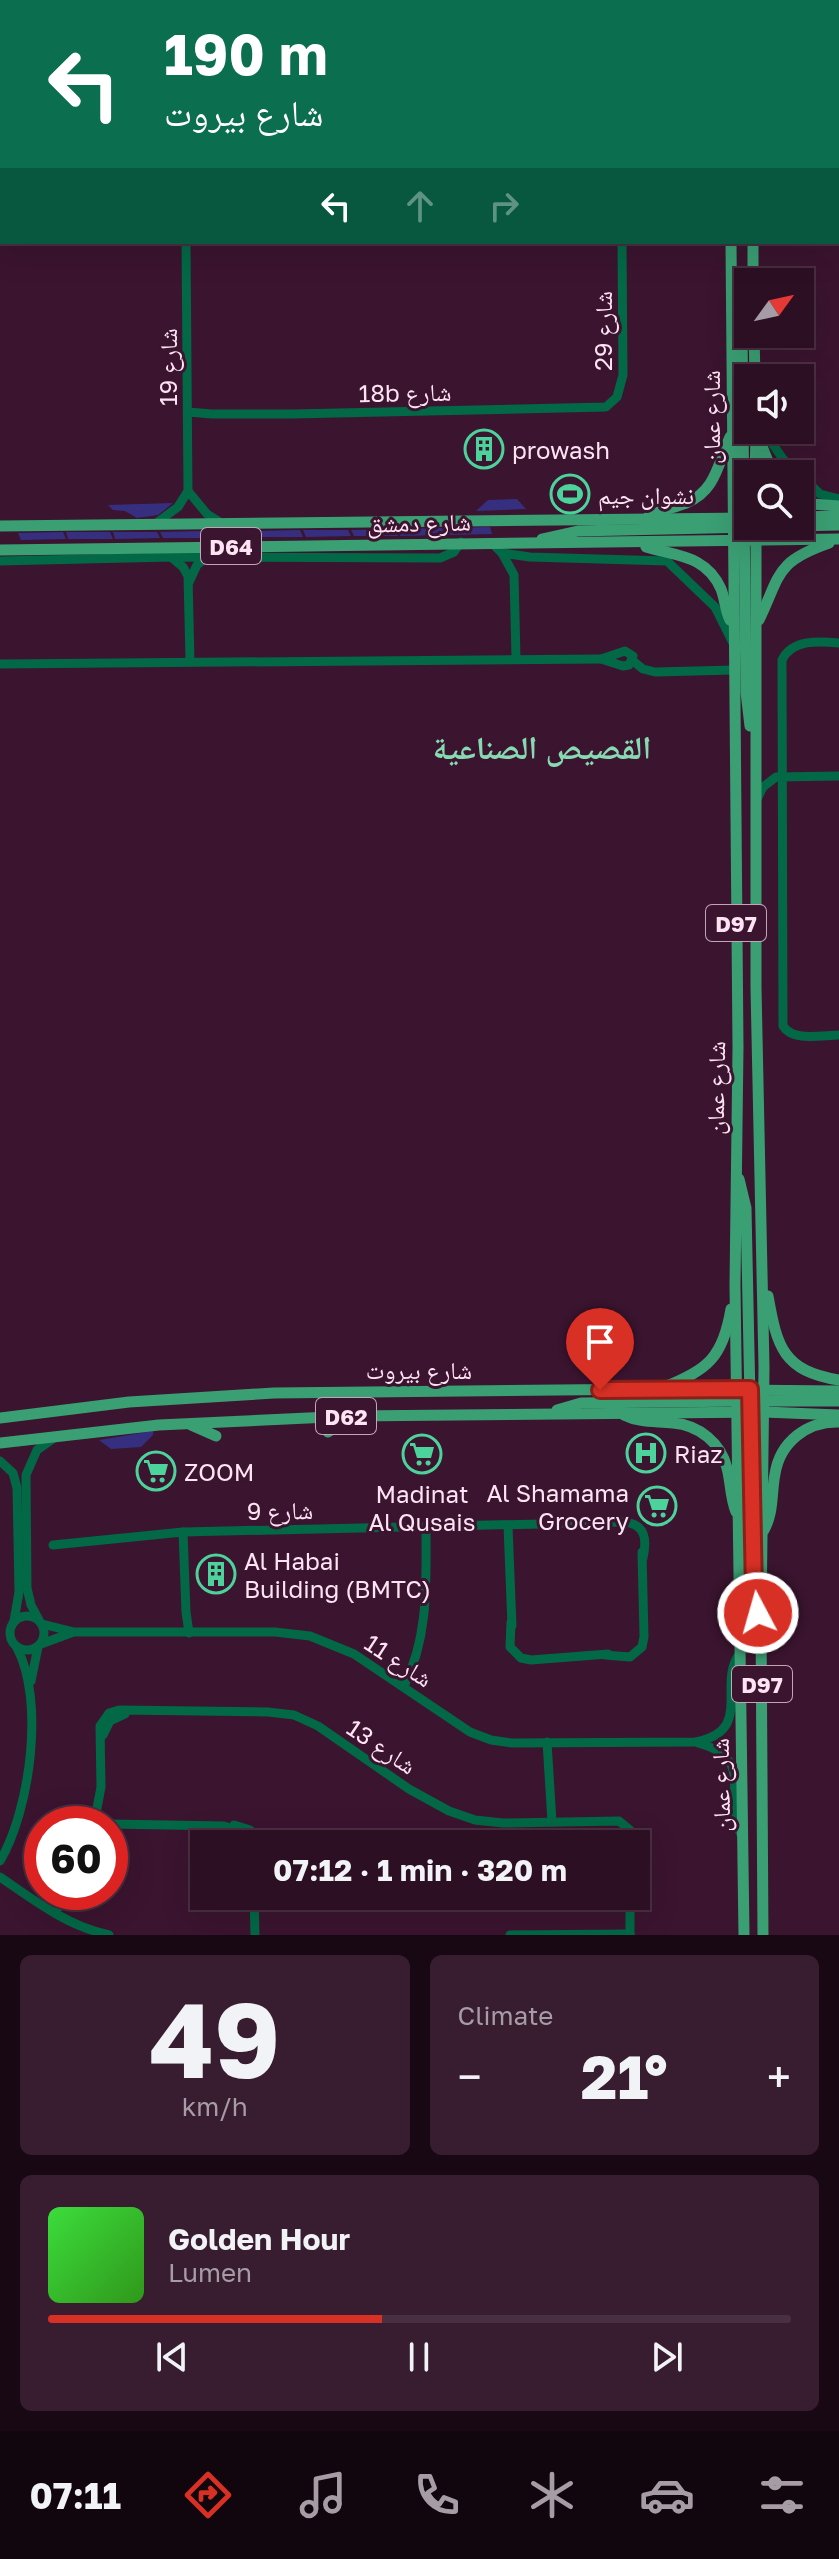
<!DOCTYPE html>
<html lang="en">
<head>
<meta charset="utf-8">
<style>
	:root { --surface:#2c0f23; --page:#381d30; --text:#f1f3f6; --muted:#a69ca6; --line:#482f41; --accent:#d93025 }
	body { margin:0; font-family:"Golos Text","Noto Naskh Arabic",sans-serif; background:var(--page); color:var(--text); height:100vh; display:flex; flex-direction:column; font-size:30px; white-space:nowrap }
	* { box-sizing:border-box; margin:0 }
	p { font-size:26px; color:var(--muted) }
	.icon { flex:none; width:44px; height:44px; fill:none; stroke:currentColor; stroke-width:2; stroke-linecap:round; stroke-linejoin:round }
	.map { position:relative; height:1935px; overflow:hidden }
	.drawer { display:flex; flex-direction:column; gap:20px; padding:20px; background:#180813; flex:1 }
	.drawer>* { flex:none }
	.guide { position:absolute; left:0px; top:0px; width:840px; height:244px; box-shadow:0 8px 32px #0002,0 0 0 2px var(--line); background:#0b6e4f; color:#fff; overflow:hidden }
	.needle { width:52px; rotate:57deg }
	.controls { position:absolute; left:734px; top:268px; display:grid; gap:16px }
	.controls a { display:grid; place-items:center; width:80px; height:80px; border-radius:0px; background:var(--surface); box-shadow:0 8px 32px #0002,0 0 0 2px var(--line); font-size:40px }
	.speed { position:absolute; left:24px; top:1806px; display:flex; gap:16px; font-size:40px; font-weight:700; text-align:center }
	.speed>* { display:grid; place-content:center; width:104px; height:104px; border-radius:50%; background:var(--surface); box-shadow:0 8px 32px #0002,0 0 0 2px var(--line); line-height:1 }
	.speed .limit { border:12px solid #d22; background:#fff; color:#111 }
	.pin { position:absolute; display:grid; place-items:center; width:68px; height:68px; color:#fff; margin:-82px -34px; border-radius:50% 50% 50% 0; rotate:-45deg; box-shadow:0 0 8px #0007 }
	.pin .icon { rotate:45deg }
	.me { position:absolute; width:88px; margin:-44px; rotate:354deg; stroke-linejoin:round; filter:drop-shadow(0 0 6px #0008) }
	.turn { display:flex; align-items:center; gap:28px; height:168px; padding:0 32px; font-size:36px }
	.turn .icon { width:104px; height:104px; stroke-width:2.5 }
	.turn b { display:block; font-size:56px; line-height:68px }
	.lanes { display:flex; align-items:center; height:76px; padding:0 32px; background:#0003; justify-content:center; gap:40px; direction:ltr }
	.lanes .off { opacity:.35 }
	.big { font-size:60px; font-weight:700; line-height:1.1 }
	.drawer .widget { flex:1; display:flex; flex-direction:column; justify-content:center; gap:12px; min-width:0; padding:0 28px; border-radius:12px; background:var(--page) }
	.drawer .dial { align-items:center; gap:0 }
	.dial b { font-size:104px; line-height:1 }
	.song { display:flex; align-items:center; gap:24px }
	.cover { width:96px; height:96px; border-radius:12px; background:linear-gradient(135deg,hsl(120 70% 55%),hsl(110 70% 35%)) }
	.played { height:8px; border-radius:4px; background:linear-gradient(90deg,var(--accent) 45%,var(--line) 45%) }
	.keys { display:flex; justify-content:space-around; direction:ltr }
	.heat { display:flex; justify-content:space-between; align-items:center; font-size:44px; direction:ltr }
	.drawer .tiles { flex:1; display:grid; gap:20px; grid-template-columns:1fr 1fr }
	.widget:last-child { grid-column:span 2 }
	.trip { position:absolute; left:190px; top:1830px; width:460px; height:80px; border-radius:0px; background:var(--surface); box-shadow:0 8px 32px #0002,0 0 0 2px var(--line); font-weight:700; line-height:80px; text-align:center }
	.menu { display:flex; height:128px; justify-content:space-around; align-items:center; background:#12060e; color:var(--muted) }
	.menu .icon { width:56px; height:56px }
	.menu .selected { color:var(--accent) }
	.menu b { font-size:36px; color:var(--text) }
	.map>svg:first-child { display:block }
</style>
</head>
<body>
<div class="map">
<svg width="839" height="1935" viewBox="0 0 839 1935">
	<rect width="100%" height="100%" fill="#3b142f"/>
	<g fill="#362f80">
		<polygon points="517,499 526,509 476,511 488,500"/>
		<polygon points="173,503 158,515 137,518 125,511 113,510 108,505"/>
		<polygon points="490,527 492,534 447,535 445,528"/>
		<polygon points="442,528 445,535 400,536 397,529"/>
		<polygon points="395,529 398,536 354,536 351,530"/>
		<polygon points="300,530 303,537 258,537 256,531"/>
		<polygon points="303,530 348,530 351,536 306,537"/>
		<polygon points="205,531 208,538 163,538 160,532"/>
		<polygon points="208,531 253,531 255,537 211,538"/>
		<polygon points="63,532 66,539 21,540 18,533"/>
		<polygon points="66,532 110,532 113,539 68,539"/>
		<polygon points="113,532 157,532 160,538 115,539"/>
		<polygon points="153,1431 153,1435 141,1447 111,1449 99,1440"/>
	</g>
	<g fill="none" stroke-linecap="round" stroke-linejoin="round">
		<g stroke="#026846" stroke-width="9">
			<polyline points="184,0 184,2"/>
			<polyline points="619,0 619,2"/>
			<polyline points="188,412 212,414 292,414 606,407 617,397 623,375 622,242"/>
			<polyline points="763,430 783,459 798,474"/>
			<polyline points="800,475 820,494 839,499"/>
			<polyline points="188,491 207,514 223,524"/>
			<polyline points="155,524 178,507 188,491 186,242"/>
			<polyline points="492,543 502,553 530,557 667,561 715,607 733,643"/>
			<polyline points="502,553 514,575 516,659"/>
			<polyline points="171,557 183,567 188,576 190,661"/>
			<polyline points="0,561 171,557 440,558 454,552 461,542"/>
			<polyline points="189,582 197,565 207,557"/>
			<path d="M839,643C819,641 792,639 782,660L783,1026C793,1042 822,1035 839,1035"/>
			<polygon points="625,651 633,656 629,665 623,666 601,659"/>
			<polyline points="633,661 643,669 655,672 734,670"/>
			<polyline points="0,664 601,659"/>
			<polyline points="756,801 763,787 776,777 839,776"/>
			<polyline points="0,1461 13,1473 17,1488 19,1592 14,1621"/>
			<polyline points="508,1526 512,1626"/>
			<polyline points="183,1532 186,1612 189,1633"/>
			<path d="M53,1545L183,1532L624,1522C646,1524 647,1540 643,1558"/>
			<circle cx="27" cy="1633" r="17"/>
			<polyline points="39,1620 31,1605 27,1588 26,1475 37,1450 54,1438"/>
			<polyline points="511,1622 510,1647 521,1658 531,1660 608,1654"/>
			<path d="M42,1624L74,1632H275L310,1636L354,1654L470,1732L491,1740L512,1743L695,1742C755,1731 716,1684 740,1653"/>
			<polyline points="41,1644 71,1633"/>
			<polyline points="605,1655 630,1657 642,1647 644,1637 642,1552"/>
			<polyline points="31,1681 38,1647"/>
			<path d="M404,1686C429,1636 426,1583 426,1527"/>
			<polyline points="103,1735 110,1721 125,1714"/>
			<polyline points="547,1742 552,1822"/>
			<path d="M698,1743C760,1760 719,1799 742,1836"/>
			<polyline points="98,1824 94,1824 101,1787 100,1726 109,1713 119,1710 268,1712 294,1715 318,1726 409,1789 449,1811 475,1820 503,1823 619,1821 631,1831 632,1844"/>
			<polyline points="110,1824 224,1826 242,1832 250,1844"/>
			<polyline points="234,1825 250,1830 255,1844"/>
			<path d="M0,1861C30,1810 45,1701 17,1648"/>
			<path d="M0,1877C34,1900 67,1926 109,1935"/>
			<polyline points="254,1896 255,1935"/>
			<polyline points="630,1896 630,1935"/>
			<polyline points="55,1913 67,1892"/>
			<polyline points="510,1935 630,1934"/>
		</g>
		<g stroke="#3b9f74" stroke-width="11">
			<polyline points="729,0 730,2"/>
			<polyline points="750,0 750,2"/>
			<polyline points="731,242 738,1047 735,1285 744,1935"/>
			<polyline points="753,242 753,282"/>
			<polyline points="732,307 742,328 746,692 750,726"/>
			<polyline points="754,334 755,378"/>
			<polyline points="756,431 773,474"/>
			<polyline points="755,474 756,435"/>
			<polyline points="800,500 812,504 839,506"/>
			<path d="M649,516C661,510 673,508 686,503C716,491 718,463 730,437"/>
			<polyline points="800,517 839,516"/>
			<polyline points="0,526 748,518"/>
			<polyline points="756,526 756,988 764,1367 761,1620 763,1935"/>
			<polyline points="542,539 578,531 839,525"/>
			<path d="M646,547C676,556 706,555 721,589C725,599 725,610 730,620"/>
			<polyline points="0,550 839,539"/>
			<path d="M759,620C781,574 775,562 829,543"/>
			<polyline points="739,1179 746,1208 754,1591 756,1609"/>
			<path d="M768,1296C777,1347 783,1371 839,1380"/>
			<path d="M664,1387C708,1370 723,1357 731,1309"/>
			<polyline points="760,1401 839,1401"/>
			<polyline points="557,1410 581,1403 742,1401"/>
			<path d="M624,1415C640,1423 655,1421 673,1423C699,1425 721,1443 727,1468C731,1483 730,1497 736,1512"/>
			<polyline points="0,1418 129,1402 274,1393 657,1389 839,1391"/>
			<polyline points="191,1425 216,1436"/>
			<polyline points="328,1432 351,1416"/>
			<polyline points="0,1443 159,1425 351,1416 764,1412 839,1415"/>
			<path d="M764,1530C774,1512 771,1494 775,1474C780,1442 807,1421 839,1422"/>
		</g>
	</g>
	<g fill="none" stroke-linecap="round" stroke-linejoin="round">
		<g stroke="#8d1f18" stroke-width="20">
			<polyline id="route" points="600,1390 750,1389 754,1591 758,1613"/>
		</g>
		<use href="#route" stroke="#d93025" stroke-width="14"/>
	</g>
	<defs>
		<g id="building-ring" transform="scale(2)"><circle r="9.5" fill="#3b142f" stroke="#4cd39b" stroke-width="1.5"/><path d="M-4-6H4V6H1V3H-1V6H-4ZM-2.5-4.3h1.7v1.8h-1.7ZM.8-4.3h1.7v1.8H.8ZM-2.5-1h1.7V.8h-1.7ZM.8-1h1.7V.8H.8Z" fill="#4cd39b"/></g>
		<g id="stadium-ring" transform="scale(2)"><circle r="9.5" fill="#3b142f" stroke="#4cd39b" stroke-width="1.5"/><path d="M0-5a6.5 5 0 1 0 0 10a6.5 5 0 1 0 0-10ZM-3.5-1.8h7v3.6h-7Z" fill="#4cd39b"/></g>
		<g id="hospital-ring" transform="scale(2)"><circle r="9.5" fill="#3b142f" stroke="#4cd39b" stroke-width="1.5"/><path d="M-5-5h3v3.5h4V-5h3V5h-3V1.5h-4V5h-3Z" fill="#4cd39b"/></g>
		<g id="supermarket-ring" transform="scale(2)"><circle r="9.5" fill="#3b142f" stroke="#4cd39b" stroke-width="1.5"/><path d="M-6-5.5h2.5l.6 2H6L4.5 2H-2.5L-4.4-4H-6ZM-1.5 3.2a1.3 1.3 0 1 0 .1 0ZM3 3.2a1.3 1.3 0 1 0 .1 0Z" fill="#4cd39b"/></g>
	</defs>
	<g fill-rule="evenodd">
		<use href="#building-ring" x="484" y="449"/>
		<use href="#stadium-ring" x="570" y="494"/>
		<use href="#hospital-ring" x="646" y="1453"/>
		<use href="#supermarket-ring" x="422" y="1454"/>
		<use href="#supermarket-ring" x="156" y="1471"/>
		<use href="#supermarket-ring" x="657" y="1506"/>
		<use href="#building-ring" x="216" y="1574"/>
	</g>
	<g text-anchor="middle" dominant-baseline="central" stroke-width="6" stroke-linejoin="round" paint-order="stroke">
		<g fill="#3b142f" stroke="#c4a5b8" stroke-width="2">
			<rect x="201" y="528" width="60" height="36" rx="6"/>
			<rect x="706" y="905" width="60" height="36" rx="6"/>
			<rect x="316" y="1398" width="60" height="36" rx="6"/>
			<rect x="732" y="1666" width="60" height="36" rx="6"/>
		</g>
		<g font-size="22" font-weight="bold" fill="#fee3f3">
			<text x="231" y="546">D64</text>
			<text x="736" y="923">D97</text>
			<text x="346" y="1416">D62</text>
			<text x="762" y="1684">D97</text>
		</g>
		<g font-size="24" fill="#fee3f3" stroke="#3b142f">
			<text transform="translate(602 331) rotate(-90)">شارع 29</text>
			<text transform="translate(167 367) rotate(-90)">شارع 19</text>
			<text transform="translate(405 392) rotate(-1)">18b شارع</text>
			<text transform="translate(710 417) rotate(-90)">شارع عمان</text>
			<text transform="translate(419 522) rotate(-1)">شارع دمشق</text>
			<text transform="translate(715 1088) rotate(-89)">شارع عمان</text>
			<text x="419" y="1369">شارع بيروت</text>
			<text transform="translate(280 1510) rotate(-1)">شارع 9</text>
			<text transform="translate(399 1660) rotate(33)">شارع 11</text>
			<text transform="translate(382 1746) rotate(34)">شارع 13</text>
			<text transform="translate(720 1785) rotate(-91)">شارع عمان</text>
		</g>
		<g font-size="24" fill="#fee3f3" stroke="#3b142f" text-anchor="start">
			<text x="512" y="449">prowash</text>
			<text x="598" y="494">نشوان جيم</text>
			<text x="674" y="1453">Riaz</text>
			<text x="184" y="1471">ZOOM</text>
			<text x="629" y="1492" text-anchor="end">Al Shamama<tspan x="629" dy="28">Grocery</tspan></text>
			<text x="422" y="1493" text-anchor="middle">Madinat<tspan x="422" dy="28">Al Qusais</tspan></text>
			<text x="244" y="1560">Al Habai<tspan x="244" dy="28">Building (BMTC)</tspan></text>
		</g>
		<g font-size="32" font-weight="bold" fill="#86d9b0" stroke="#3b142f">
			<text x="542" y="747">القصيص الصناعية</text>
		</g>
	</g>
</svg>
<div class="controls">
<a><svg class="needle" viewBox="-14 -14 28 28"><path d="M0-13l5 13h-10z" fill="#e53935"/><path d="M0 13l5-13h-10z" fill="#a69ca6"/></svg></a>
<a><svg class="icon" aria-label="sound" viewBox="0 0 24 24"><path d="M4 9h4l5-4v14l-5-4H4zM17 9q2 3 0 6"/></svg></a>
<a><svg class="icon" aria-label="search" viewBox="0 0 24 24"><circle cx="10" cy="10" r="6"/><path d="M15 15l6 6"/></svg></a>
</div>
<div class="speed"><div class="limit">60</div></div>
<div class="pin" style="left:600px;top:1390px;background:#d93025"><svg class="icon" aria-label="arrive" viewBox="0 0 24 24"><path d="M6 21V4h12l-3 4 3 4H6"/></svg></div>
<svg class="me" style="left:758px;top:1613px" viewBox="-20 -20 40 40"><circle r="17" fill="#d93025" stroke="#fff" stroke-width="3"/><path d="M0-11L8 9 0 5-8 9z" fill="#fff"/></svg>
<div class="trip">07:12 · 1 min · 320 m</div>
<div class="guide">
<div class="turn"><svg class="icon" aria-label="left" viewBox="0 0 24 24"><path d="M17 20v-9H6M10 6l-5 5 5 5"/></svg><div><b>190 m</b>شارع بيروت</div></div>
<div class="lanes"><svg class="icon" aria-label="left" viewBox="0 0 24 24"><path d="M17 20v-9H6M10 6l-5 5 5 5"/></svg><svg class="icon off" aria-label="ahead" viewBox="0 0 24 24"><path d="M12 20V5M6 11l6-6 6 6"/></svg><svg class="icon off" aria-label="right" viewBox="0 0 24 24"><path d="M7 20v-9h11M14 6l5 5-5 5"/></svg></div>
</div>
</div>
<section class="drawer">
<div class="tiles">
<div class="widget dial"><b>49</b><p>km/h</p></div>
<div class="widget"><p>Climate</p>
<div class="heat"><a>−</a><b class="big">21°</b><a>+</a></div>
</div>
<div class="widget">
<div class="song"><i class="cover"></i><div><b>Golden Hour</b><p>Lumen</p></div></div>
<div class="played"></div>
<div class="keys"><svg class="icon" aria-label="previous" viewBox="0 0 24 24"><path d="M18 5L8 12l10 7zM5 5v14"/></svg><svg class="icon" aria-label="pause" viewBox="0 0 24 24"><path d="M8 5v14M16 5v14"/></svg><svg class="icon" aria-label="next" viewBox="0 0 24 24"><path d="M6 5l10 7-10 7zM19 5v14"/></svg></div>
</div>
</div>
</section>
<nav class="menu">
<b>07:11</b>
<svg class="icon selected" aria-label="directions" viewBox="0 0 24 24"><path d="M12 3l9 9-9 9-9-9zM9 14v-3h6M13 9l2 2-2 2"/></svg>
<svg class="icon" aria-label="music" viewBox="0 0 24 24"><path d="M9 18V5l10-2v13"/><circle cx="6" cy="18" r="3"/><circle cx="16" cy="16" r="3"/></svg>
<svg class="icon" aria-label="phone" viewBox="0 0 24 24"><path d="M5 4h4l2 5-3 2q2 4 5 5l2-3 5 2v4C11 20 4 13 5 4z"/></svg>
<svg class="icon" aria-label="climate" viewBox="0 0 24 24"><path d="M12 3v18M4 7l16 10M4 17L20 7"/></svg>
<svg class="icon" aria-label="car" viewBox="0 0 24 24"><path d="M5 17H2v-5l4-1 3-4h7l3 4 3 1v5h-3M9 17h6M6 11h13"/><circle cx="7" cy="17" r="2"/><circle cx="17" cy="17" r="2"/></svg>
<svg class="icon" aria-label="filters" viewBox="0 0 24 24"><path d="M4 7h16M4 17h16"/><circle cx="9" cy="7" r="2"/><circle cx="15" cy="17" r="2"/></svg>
</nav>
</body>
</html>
